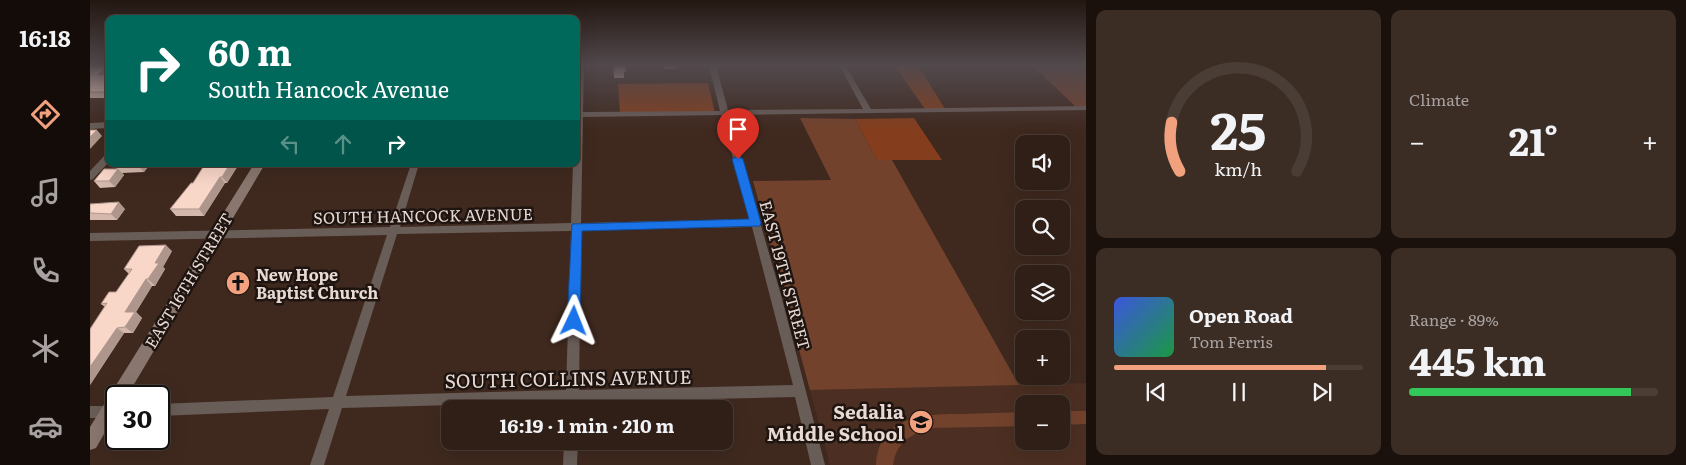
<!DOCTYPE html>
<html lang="en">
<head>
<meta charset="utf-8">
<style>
	:root { --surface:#2f1f17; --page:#3b2c24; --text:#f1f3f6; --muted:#a7a2a1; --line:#4a3d36; --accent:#f2a17e }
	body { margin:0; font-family:Literata,serif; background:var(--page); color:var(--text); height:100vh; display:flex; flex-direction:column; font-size:19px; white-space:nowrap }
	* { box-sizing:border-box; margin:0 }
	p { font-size:16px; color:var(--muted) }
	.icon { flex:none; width:28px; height:28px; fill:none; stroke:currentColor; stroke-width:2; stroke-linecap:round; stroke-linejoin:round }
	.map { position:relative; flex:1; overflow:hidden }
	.panel { display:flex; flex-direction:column; gap:10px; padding:10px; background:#1a110d; width:600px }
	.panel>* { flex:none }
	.banner { position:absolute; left:15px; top:15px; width:475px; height:152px; border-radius:10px; box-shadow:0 5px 20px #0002,0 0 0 1px var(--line); background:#00695c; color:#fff; overflow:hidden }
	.controls { position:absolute; left:925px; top:135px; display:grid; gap:10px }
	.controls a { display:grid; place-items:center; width:55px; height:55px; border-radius:10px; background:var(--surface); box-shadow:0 5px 20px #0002,0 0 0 1px var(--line); font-size:25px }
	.speed { position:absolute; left:15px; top:385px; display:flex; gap:10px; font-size:25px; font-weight:700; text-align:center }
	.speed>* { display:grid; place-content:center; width:65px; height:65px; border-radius:50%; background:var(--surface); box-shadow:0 5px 20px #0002,0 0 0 1px var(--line); line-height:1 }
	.speed .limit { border:2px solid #111; border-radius:8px; background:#fff; color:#111 }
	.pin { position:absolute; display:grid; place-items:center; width:42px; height:42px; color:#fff; margin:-51px -21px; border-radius:50% 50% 50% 0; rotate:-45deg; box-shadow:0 0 5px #0007 }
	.pin .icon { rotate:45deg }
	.me { position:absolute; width:55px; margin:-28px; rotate:2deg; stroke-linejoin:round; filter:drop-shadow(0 0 4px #0008) }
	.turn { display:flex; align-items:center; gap:18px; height:105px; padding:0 20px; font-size:22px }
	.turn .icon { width:65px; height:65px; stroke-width:2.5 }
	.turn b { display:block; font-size:35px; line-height:42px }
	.lanes { display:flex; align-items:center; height:48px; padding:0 20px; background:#0003; justify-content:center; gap:25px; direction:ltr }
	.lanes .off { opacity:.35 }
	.big { font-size:38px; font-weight:700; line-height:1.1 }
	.panel .widget { flex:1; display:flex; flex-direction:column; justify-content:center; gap:8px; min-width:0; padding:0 18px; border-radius:10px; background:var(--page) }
	.panel .dial { align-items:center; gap:0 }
	.dial svg { height:130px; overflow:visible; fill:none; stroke:var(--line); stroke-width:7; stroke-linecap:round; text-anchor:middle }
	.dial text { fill:var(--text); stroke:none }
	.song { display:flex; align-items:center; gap:15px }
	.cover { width:60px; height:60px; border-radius:8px; background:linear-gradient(135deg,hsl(230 70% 55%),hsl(140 70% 35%)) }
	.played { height:5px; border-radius:2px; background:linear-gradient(90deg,var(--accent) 85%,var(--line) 85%) }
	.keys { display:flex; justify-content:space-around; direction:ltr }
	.heat { display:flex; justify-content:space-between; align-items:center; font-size:28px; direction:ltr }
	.charge { height:8px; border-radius:4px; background:linear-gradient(90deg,#34c759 89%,var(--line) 0) }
	.panel .tiles { flex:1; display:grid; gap:10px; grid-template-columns:repeat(2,1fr) }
	.trip { position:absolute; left:351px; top:400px; width:292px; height:50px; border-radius:10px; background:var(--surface); box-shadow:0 5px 20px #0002,0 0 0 1px var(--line); font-weight:700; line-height:50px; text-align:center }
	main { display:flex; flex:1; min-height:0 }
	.tab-bar { display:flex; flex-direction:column; width:90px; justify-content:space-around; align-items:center; background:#130c09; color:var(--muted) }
	.tab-bar .icon { width:35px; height:35px }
	.tab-bar .on { color:var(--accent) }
	.tab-bar b { font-size:22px; color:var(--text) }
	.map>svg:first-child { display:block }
</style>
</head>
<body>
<main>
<nav class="tab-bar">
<b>16:18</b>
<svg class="icon on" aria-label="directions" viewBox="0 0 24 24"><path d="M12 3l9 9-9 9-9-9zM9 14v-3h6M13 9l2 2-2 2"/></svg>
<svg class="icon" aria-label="music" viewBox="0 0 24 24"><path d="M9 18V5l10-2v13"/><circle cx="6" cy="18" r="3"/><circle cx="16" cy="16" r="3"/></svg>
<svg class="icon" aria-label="phone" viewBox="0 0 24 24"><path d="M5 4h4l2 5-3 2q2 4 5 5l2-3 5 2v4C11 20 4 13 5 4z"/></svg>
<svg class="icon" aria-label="climate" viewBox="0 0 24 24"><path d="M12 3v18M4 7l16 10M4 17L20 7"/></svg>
<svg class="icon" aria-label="car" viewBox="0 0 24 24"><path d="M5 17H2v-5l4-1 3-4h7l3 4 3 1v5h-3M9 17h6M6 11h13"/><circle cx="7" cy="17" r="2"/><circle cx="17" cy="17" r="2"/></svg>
</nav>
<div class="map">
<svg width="996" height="465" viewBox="0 0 996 465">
	<rect width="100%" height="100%" fill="#3f291f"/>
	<path fill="#4c2f22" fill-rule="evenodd" d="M996,383V465H740L720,390ZM934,404H971V441H934Z"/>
	<g fill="#73422c">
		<polygon points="878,65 996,65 996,106 985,106 943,66 881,68"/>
		<polygon points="710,118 765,119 787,160 802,160 929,385 720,390 663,181 741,180"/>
		<polygon points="971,411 996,411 996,424 971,425"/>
		<path d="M934,412V426L841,428C820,435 807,441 803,465H786C789,414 836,414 875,414C895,413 914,413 934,412Z"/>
	</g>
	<g fill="#843e1d">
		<polygon points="804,65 828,65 855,109 835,109"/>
		<polygon points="618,83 625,113 530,114 528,84"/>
		<polygon points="824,118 852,160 787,160 765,119"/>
	</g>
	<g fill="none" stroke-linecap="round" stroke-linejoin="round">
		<g fill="#695d58" fill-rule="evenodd">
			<path d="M487,65H494L493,112L630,111L619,65H626L638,110L773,109L749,65H755L781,109L996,106V110L639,115L691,295L735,465H721L705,397L489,402L488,409H476V402L252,408L234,465H220L239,409L69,416V404L243,397L297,235L0,241V233L300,227L321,164H329L310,227L481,223L483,164H486ZM631,115L660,219L491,223L493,117ZM662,227L703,385L489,390L491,230ZM481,231L476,390L256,396L307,234Z"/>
			<polygon points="19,122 19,128 0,129 0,123"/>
			<polygon points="19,153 19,162 3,179 0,180 0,171 16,154"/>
			<rect x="0" y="406" width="26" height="12"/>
			<polygon points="474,441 488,441 487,465 473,465"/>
		</g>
		<polygon fill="#89776f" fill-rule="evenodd" points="164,164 175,164 37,396 26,396 26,413 6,448 0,450 0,427"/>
	</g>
	<g fill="#d5b8ac">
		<rect x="0" y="65" width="19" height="33"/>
		<polygon points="523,65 536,65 536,72 534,72 534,78 524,78"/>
		<polygon points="574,65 587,65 586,69 575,69"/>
		<polygon points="26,164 60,164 54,172 32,173 34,175 25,187 10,188 4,181 27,169 24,166"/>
		<polygon points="115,164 149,164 137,183 135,183 114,216 86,216 80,209 103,183"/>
		<polygon points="0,204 35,209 27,220 0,220"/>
		<polygon points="82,251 73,267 75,269 65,286 62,286 46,312 52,318 43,333 34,333 0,385 15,307 11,304 26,292 39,274 34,269"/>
	</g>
	<g fill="#ae968c">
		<polygon points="19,65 19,75 8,75"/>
		<polygon points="7,130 12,136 0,149 0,137"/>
		<polygon points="50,164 60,164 54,172 48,166"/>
		<polygon points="140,164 149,164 137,183 132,177"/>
		<polygon points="28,169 34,175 25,187 19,181"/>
		<polygon points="130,177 135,183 114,216 109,209"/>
		<polygon points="29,202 35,209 27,220 21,214"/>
		<polygon points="76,245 82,251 73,267 75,269 65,286 58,279 65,263"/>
		<polygon points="56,279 62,286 46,312 52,318 43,333 35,327 35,312"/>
		<polygon points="27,328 34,333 0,385 0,367"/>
	</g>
	<g fill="#f8d6c8" stroke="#ae968c">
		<polygon points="0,65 19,65 8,75 19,74 19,92 0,92"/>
		<polygon points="524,65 536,65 537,66 534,66 534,72 525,72"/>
		<polygon points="0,130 7,130 0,137"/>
		<polygon points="26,164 50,164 48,166 24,166"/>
		<polygon points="115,164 140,164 132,177 130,177 109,209 80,209 101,183 103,183"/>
		<polygon points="14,169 28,169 19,181 4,181"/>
		<polygon points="29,202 21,214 0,213 0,204"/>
		<polygon points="76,245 65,263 69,263 58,279 56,279 35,312 45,312 35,327 27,328 0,367 0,329 17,303 11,304 19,292 26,292 42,269 34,269 49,246"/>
	</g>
	<linearGradient id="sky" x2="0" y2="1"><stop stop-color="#231711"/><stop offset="0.5" stop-color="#52494d"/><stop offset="1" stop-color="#52494d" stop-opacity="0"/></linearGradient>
	<rect width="996" height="130" fill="url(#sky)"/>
	<polygon fill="#1a73e8" stroke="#114b97" points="648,156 653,159 671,223 670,226 492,231 490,321 488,325 484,326 479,325 477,321 482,224 659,219 642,159"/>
	<defs>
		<g id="church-disc" transform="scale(1.25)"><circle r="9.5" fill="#f2a17e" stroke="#1e1410"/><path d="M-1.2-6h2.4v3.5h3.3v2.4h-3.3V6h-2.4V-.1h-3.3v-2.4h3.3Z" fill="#111"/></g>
		<g id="school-disc" transform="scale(1.25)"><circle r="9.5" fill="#f2a17e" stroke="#1e1410"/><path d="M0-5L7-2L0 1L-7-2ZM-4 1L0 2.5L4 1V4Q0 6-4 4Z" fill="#111"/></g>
	</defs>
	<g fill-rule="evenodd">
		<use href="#church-disc" x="148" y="283"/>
		<use href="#school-disc" x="831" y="422"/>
	</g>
	<g text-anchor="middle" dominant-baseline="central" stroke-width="5" stroke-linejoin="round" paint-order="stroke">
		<g font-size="16" fill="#e8d9d3" stroke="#1e1410">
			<text transform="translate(333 215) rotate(-1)">SOUTH HANCOCK AVENUE</text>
			<text transform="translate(696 275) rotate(75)">EAST 19TH STREET</text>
			<text transform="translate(98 280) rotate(-59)">EAST 16TH STREET</text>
		</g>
		<g font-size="16" font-weight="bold" fill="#e8d9d3" stroke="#1e1410" text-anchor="start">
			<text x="166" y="274">New Hope<tspan x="166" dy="18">Baptist Church</tspan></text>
		</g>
		<g font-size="19" fill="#e8d9d3" stroke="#1e1410">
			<text transform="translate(478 378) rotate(-1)">SOUTH COLLINS AVENUE</text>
		</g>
		<g font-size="19" font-weight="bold" fill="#e8d9d3" stroke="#1e1410" text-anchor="end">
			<text x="814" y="411">Sedalia<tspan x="814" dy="22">Middle School</tspan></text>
		</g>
	</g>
</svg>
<div class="controls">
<a><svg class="icon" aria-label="sound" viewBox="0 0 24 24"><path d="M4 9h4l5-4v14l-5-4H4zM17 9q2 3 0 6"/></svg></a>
<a><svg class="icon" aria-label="search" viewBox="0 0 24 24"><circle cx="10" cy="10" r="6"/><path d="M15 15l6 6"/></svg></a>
<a><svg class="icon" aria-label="layers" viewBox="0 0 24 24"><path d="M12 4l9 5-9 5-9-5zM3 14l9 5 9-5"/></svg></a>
<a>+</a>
<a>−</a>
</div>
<div class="speed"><div class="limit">30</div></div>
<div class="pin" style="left:648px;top:159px;background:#d93025"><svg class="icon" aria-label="arrive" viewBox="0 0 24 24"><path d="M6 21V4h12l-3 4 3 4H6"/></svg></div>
<svg class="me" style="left:484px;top:321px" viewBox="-20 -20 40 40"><path d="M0-17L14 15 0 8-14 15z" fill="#1a73e8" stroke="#fff" stroke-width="4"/></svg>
<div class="trip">16:19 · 1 min · 210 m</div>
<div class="banner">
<div class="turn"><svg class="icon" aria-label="right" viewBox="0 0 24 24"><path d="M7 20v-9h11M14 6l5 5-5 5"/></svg><div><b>60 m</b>South Hancock Avenue</div></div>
<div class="lanes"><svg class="icon off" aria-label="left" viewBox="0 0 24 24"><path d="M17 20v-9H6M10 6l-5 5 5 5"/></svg><svg class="icon off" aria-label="ahead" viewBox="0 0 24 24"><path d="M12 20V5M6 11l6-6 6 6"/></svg><svg class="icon" aria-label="right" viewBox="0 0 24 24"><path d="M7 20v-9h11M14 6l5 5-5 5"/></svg></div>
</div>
</div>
<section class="panel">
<div class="tiles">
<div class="widget dial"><svg viewBox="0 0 100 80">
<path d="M14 69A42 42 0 1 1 86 69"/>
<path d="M14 69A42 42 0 0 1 9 39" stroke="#f2a17e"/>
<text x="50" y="56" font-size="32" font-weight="700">25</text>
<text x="50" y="72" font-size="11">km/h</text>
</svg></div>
<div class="widget"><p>Climate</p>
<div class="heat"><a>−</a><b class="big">21°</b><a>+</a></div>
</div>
<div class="widget">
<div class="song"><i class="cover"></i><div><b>Open Road</b><p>Tom Ferris</p></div></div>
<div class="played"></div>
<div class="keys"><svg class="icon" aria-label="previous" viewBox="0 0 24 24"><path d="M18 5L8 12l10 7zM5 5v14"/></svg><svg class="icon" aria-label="pause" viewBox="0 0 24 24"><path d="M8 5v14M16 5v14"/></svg><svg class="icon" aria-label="next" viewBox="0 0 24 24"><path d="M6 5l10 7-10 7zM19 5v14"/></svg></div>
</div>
<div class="widget"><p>Range · 89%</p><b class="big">445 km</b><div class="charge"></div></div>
</div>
</section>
</main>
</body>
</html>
